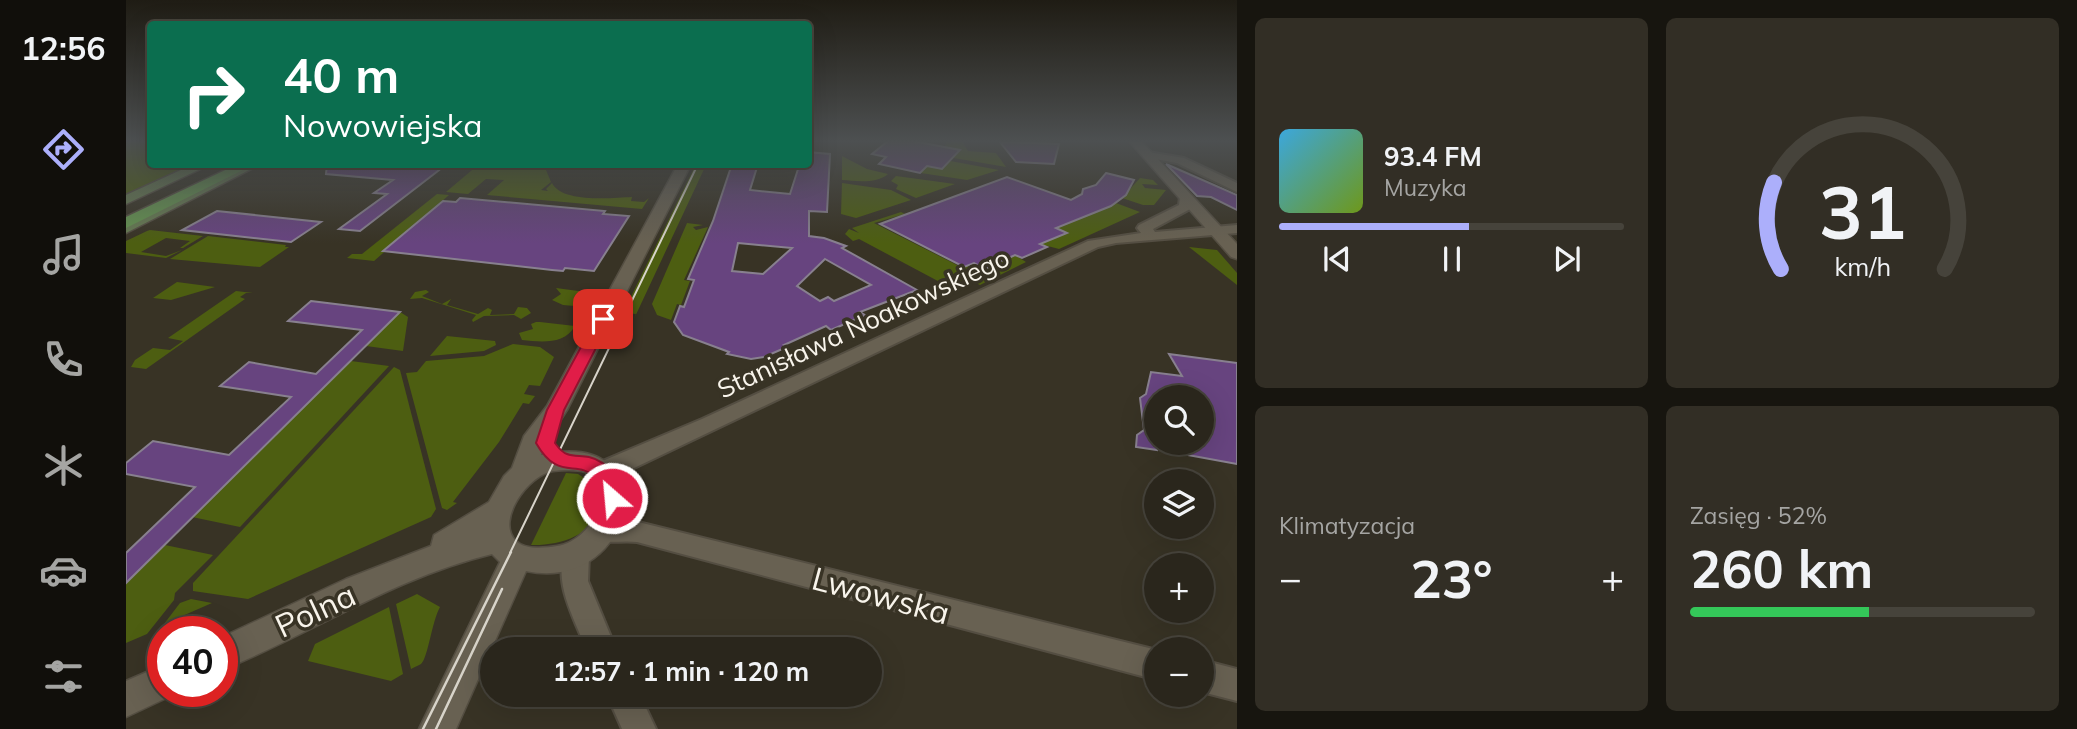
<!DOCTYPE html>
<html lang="pl">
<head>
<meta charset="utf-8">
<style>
	:root { --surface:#2a261c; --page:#322e25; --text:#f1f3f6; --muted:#a5a5a3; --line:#46433b; --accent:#acaffb }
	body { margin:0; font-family:Mulish,sans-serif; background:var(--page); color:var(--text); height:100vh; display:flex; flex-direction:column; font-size:26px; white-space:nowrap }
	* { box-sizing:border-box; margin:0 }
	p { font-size:23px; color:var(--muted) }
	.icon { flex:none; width:38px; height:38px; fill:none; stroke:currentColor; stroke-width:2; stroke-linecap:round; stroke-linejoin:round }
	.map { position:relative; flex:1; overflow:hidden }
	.drawer { display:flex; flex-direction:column; gap:18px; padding:18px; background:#17150f; width:840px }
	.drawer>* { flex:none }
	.guide { position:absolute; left:21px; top:21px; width:665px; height:147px; border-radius:7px; box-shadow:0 7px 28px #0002,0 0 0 2px var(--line); background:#0b6e4f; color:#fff; overflow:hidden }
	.fabs { position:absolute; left:1018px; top:385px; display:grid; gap:14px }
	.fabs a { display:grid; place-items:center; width:70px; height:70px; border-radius:50%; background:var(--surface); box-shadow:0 7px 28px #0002,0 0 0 2px var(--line); font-size:35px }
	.speed { position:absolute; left:21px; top:616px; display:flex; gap:14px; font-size:35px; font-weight:700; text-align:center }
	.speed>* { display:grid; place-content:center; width:91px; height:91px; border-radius:50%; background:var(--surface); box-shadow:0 7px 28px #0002,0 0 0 2px var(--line); line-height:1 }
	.speed .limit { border:10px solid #d22; background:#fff; color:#111 }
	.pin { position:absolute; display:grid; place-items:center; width:60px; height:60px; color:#fff; margin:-30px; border-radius:14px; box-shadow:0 4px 10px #0006 }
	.me { position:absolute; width:77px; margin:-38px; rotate:333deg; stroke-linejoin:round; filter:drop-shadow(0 0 5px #0008) }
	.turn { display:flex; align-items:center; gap:24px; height:147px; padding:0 21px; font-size:32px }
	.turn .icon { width:91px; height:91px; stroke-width:2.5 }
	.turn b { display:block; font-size:49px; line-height:60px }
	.big { font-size:52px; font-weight:700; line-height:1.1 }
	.drawer .widget { flex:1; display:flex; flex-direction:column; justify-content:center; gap:10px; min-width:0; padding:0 24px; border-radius:10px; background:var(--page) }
	.drawer .dial { align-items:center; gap:0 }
	.dial svg { height:182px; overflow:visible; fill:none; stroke:var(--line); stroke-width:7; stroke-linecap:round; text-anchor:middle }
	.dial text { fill:var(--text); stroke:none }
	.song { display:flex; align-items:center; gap:21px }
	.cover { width:84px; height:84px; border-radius:10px; background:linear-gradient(135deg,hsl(200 70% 55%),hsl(80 70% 35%)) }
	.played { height:7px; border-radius:4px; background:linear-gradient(90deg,var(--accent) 55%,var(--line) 55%) }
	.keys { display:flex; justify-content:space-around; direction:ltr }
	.heat { display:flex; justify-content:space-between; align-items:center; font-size:38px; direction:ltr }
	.charge { height:10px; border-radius:5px; background:linear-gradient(90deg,#34c759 52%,var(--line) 0) }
	.drawer .tiles { flex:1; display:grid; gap:18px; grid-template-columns:repeat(2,1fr) }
	.trip { position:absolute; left:354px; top:637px; width:402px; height:70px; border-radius:35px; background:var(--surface); box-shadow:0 7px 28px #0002,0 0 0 2px var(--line); font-weight:700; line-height:70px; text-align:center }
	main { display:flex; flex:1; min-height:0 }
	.tabs { display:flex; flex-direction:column; width:126px; justify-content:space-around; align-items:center; background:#110f0b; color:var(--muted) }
	.tabs .icon { width:49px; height:49px }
	.tabs .active { color:var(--accent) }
	.tabs b { font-size:32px; color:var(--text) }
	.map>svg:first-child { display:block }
</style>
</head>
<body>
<main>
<nav class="tabs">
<b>12:56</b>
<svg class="icon active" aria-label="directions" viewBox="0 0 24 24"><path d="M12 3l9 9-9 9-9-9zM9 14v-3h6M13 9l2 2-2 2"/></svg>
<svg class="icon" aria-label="music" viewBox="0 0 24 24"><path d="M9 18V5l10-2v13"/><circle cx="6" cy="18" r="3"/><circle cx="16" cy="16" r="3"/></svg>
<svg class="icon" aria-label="phone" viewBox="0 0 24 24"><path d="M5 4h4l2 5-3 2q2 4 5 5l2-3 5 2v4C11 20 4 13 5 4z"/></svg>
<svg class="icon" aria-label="climate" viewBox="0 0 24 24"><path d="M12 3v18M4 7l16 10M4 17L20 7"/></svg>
<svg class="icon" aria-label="car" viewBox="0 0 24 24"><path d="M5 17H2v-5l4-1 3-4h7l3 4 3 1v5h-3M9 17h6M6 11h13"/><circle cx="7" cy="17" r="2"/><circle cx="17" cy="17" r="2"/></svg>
<svg class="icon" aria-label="filters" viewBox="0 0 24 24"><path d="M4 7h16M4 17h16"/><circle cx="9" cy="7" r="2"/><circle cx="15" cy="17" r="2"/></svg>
</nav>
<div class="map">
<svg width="1111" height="729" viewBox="0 0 1111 729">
	<rect width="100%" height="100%" fill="#383325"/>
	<g fill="#4d5e11">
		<polygon points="0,141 24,141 24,164 73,165 0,197"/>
		<polygon points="807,141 821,141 828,146 823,141 836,141 842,151 870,153 880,167 822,157 818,147 821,143"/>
		<path d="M716,156L741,169L762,174C751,184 730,181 716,180Z"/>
		<polygon points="819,160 873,170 841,180 775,170 794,173 801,166"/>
		<polygon points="570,164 580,165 507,321 510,314 497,313"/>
		<path d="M418,165L425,182L415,190L422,191L420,189L426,183C436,203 485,198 506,197L505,201L518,202L523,198L516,209L361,195L378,180L360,179L342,194L320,192L352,165Z"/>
		<polygon points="770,176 829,184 790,198 770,189 772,185 765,181"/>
		<polygon points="1014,178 1027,180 1032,185 1016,184 1019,188 1040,190 1028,205 1017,205 996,198"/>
		<polygon points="716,183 765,190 785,200 730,218 715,214"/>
		<polygon points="311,194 323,195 248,261 221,258 226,254 236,254"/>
		<polygon points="990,203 1014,212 933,249 914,244 940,233 930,228"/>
		<polygon points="775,212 779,214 748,223 835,267 848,263 859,269 889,255 900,262 854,285 844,280 825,288 733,239 727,241 719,234 723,229 733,233 726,228"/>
		<polygon points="561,223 577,225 567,227 570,230 582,227 558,280 564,281 555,305 551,304 545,320 531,315 526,304"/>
		<polygon points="21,231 24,230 77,236 57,248 54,248 64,241 40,238 15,252 40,256 56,250 40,258 0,253 0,241"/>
		<polygon points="82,236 160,245 159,247 163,247 134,267 44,259"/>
		<polygon points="1063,247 1091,250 1111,273 1111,285"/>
		<polygon points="51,282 89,287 45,300 27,298"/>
		<polygon points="430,288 467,293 468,294 460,307 437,305 426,300 435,294"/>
		<polygon points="300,290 303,292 296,296 316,304 325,299 321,305 352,314 362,308 366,310 364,315 388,314 392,307 401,308 405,313 395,319 388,315 358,316 347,322 346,320 350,315 296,298 284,299 289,292"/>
		<polygon points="110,291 127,293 120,293 114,297 119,299 20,369 5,367 9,360 27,348 44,350 57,341 42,338"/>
		<polygon points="274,312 282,317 277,351 240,346"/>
		<path d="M410,322H414L449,326C438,345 415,342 396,340L393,333L407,329L405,324Z"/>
		<polygon points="321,336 369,341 370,345 358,351 304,356"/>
		<polygon points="387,344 414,347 428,357 414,386 403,385 398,394 409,396 403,404 397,403 373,442 327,502 331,503 321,510 316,508 280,373 291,372 300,361 358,356"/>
		<polygon points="225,361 263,366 114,527 66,517"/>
		<polygon points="268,367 274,370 310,509 305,517 122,599 67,591 67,583"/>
		<path d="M440,473L452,474L467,484C486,529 441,546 405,545Z"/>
		<polygon points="39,545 87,555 49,593 48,600 21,634 0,643 0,583"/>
		<path d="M291,594L314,607C306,621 302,658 295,664C292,666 288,667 285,669L270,604Z"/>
		<polygon points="65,599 86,603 38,624 54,603"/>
		<polygon points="263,607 277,674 265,681 182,661 189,644"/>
	</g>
	<g fill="#67447f" stroke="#88808f" stroke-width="2" fill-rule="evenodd">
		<polygon points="762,141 787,141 834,150 816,169 801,166 794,173 753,164 760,157 746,154"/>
		<polygon points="874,142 909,143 933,144 928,164 890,162"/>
		<path d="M682,152L704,154L701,212L683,211V236L698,238L720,246L716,248L791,290L734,312L739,315L705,330L700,326L658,345L661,347L638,357L625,359L601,354L603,352L557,335L548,322L554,306L558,307L568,280L562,279L587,221L606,164H632L624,190L664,194L673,166L682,167ZM612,243L666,248L637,274L606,271ZM699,259L745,285L708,301L702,297L694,301L671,286Z"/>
		<polygon points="201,164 321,164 234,231 213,229 261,194 248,193 267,180 200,174"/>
		<polygon points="1040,164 1111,195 1111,210 1085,197 1071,196"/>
		<polygon points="980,173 1008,180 1000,195 985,206 930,228 941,233 914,244 921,247 896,258 889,255 859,269 848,263 838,267 754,224 881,177 945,200 956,194 957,189 970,185"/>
		<polygon points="334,198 479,211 477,214 503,216 468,271 439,268 437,271 426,270 257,251 317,201 330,202"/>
		<polygon points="91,211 195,222 165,242 56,230"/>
		<polygon points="185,301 274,312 0,583 0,553 69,487 0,474 0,463 27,441 103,455 165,397 94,386 123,362 190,374 236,330 162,321"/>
		<polygon points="1043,354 1111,363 1111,464 1062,455 1040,443 1076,443 1076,397 1031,397 1031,450 1010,447 1011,435 1018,430 1014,398 1020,394 1025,372 1056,376"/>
	</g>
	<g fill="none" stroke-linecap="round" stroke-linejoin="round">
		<g stroke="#544e42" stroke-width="4">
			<g id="minor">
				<polygon points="1022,152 1058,158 1111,183 1111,192 1051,163 1018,157 1018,153"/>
				<polygon points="1060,193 1066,197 1066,208 1027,229 1029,232 1111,225 1111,233 990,243 972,247 506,469 475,480 467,477 463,471 467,465 576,419 962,241 1015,233 1011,228 1013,225 1053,205 1054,197"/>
				<path d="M496,518L1031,650V680L511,542C497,540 483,544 470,540L466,532L470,524Z"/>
				<path d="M450,543L459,547L463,555L462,581L490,649H460C448,617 425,580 441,547Z"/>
				<polygon points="1076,660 1111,669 1111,701 1076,692"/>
				<polygon points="481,695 514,695 530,729 496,729"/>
			</g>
		</g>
		<g stroke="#544e42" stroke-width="3">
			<g id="tertiary">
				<polygon points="1003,141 1015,141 1111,244 1111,259 1105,257"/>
				<path d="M552,164H565L441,410L419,444L415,455C544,426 511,594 400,571L330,729H293L374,562L366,554C267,578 189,632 96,670V637L220,579L305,546L308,535L363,502L378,476L386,468L398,436L421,406ZM427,471C436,470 450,469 459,472C495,487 464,542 431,546C419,548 399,550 390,541C369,521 402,475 427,471Z"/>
				<polygon points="37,665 37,691 50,691 49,694 0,717 0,681"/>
			</g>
		</g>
		<g stroke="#544e42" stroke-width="3">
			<g id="secondary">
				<polygon points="68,164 85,164 0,204 0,195"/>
				<polygon points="118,164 135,164 0,233 0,222"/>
			</g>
		</g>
		<g stroke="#544e42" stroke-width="3">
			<polygon id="primary" points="112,164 129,164 0,228 0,217"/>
		</g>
		<use href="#minor" fill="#686152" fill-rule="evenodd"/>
		<use href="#tertiary" fill="#686152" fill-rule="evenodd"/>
		<use href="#secondary" fill="#667a52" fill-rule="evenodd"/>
		<use href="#primary" fill="#659351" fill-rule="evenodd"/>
		<polyline stroke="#d8d4ca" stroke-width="2" points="384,553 572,164"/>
		<g stroke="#d8d4ca" stroke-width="2.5">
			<polyline points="297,729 385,552"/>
			<polyline points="310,729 376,589"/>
		</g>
	</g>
	<linearGradient id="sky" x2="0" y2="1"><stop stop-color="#1f1c14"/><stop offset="0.58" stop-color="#4d5051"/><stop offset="1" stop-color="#4d5051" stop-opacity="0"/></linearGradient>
	<rect width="1111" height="243" fill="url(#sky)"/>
	<path fill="#e11d48" stroke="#92132f" stroke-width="2" d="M477,315L485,319L438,410L429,443C432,447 435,452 441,454C448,457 456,455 463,457C481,461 503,485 494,504L486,506L479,504C475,495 476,485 469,478C451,458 433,483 410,443L421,410L470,319Z"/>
	<g text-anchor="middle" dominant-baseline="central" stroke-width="7" stroke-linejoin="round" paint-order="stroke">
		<g font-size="26" fill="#f8f4eb" stroke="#383325">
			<text transform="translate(737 323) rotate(-25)">Stanisława Noakowskiego</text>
		</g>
		<g font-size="32" fill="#f8f4eb" stroke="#383325">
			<text transform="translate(755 595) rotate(15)">Lwowska</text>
			<text transform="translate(189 610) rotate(-25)">Polna</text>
		</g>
	</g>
</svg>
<div class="fabs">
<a><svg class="icon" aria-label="search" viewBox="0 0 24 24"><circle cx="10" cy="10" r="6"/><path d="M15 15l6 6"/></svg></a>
<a><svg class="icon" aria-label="layers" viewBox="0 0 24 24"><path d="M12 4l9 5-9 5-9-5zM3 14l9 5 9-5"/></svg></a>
<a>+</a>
<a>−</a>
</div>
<div class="speed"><div class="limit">40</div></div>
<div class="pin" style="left:477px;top:319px;background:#d93025"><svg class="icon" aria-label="arrive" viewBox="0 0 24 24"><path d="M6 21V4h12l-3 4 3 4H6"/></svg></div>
<svg class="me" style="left:486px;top:498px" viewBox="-20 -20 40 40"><circle r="17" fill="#e11d48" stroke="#fff" stroke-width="3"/><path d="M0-11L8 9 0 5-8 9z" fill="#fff"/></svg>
<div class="trip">12:57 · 1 min · 120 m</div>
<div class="guide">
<div class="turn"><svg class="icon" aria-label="right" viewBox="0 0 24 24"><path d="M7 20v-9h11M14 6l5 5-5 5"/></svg><div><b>40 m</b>Nowowiejska</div></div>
</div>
</div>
<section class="drawer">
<div class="tiles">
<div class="widget">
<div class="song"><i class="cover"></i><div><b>93.4 FM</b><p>Muzyka</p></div></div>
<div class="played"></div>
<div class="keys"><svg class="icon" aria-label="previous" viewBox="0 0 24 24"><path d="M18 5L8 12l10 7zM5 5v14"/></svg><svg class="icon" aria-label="pause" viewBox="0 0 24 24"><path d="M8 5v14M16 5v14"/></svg><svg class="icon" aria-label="next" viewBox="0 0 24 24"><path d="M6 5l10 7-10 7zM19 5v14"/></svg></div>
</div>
<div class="widget dial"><svg viewBox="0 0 100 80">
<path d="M14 69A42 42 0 1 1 86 69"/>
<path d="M14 69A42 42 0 0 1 11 31" stroke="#acaffb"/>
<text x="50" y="56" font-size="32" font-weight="700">31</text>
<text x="50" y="72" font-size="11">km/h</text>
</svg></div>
<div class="widget"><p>Klimatyzacja</p>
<div class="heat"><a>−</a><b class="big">23°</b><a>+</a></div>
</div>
<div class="widget"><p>Zasięg · 52%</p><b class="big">260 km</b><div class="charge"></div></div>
</div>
</section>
</main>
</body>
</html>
